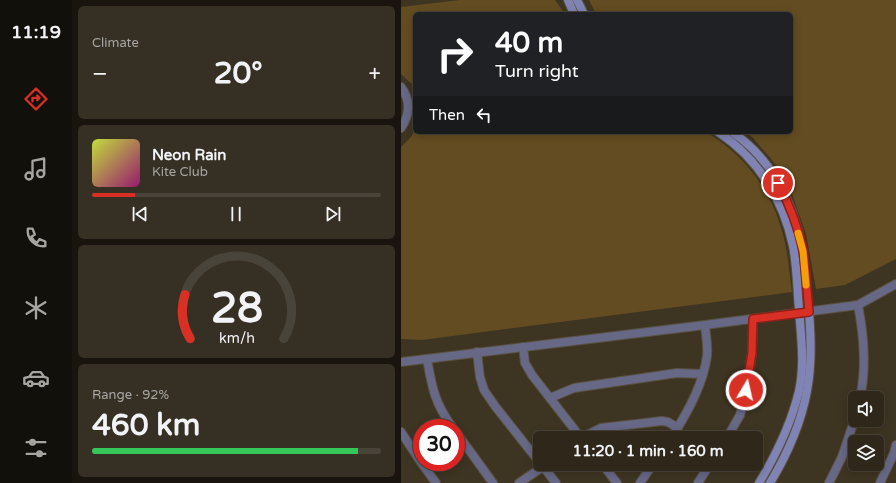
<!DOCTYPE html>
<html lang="en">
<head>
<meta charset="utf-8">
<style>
	:root { --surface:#2e271a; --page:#362f23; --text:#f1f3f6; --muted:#a7a5a2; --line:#494439; --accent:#d93025 }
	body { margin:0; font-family:"Varela Round",sans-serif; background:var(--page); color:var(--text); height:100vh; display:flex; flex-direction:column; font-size:15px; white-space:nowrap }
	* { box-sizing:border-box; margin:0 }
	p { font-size:13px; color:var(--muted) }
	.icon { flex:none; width:22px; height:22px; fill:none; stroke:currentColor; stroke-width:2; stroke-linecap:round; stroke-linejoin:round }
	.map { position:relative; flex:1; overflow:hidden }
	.panel { display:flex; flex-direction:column; gap:6px; padding:6px; background:#19150e; width:329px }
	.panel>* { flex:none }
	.top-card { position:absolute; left:12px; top:12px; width:380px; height:122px; border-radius:6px; box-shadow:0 2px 10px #0003,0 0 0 1px var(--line); background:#202124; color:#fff; overflow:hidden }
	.tools { position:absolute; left:447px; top:391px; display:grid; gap:8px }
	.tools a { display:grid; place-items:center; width:36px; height:36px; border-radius:6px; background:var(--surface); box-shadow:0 2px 10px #0003,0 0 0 1px var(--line); font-size:20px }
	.speed { position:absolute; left:12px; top:419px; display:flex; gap:8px; font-size:20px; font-weight:700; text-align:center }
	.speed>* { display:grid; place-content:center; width:52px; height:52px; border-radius:50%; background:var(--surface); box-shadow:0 2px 10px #0003,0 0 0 1px var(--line); line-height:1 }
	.speed .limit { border:6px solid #d22; background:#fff; color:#111 }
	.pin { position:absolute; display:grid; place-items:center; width:34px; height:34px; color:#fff; margin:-17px; border:2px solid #fff; border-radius:50%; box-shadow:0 1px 4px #0007 }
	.me { position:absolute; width:44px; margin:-22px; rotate:9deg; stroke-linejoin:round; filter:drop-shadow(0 0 3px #0008) }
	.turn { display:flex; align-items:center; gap:14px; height:84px; padding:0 16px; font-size:18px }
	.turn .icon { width:52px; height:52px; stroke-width:2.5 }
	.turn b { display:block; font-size:28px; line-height:34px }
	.then { display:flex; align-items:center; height:38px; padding:0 16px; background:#0003; gap:8px; font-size:15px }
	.big { font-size:30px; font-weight:700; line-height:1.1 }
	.panel .card { flex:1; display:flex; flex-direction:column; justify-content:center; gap:6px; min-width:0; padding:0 14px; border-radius:6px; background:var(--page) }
	.panel .dial { align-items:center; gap:0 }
	.dial svg { height:104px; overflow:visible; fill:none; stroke:var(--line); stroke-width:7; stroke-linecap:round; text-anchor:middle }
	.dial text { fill:var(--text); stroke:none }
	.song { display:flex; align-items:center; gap:12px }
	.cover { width:48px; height:48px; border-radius:6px; background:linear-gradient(135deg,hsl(70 70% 55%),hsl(320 70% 35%)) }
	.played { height:4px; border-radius:2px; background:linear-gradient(90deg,var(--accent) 15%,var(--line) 15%) }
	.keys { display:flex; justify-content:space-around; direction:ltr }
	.heat { display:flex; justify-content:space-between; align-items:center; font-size:22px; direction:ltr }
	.charge { height:6px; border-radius:3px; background:linear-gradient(90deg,#34c759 92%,var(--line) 0) }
	.trip { position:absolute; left:132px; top:431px; width:230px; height:40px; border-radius:6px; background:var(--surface); box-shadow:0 2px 10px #0003,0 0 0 1px var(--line); font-weight:700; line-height:40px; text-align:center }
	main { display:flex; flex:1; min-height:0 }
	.dock { display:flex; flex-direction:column; width:72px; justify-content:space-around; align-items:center; background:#12100a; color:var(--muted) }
	.dock .icon { width:28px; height:28px }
	.dock .on { color:var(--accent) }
	.dock b { font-size:18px; color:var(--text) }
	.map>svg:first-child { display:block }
</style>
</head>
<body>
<main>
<nav class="dock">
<b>11:19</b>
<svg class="icon on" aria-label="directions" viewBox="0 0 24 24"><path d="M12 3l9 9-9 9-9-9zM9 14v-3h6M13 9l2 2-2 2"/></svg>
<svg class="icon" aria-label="music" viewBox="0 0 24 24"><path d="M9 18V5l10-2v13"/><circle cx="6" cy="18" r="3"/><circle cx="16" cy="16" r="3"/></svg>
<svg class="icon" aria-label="phone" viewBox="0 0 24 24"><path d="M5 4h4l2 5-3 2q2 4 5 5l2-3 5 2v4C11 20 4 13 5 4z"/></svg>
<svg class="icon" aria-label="climate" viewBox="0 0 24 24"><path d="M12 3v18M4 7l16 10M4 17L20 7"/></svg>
<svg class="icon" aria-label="car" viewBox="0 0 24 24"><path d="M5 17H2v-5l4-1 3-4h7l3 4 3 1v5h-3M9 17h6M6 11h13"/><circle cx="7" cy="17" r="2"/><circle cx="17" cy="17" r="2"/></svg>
<svg class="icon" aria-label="filters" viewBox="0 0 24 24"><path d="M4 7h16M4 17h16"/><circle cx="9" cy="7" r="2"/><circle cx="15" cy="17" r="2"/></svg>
</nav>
<section class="panel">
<div class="card"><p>Climate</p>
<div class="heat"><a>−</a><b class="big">20°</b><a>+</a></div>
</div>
<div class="card">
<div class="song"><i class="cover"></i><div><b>Neon Rain</b><p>Kite Club</p></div></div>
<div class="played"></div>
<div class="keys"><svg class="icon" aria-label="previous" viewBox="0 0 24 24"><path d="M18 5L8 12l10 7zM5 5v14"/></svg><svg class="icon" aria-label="pause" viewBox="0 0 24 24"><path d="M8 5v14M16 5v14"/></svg><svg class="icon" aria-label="next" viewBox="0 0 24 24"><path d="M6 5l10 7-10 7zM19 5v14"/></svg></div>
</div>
<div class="card dial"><svg viewBox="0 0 100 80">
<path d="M14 69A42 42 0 1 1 86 69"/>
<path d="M14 69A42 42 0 0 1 10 35" stroke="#d93025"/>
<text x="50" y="56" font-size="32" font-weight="700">28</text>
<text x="50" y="72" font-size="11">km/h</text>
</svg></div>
<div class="card"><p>Range · 92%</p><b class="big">460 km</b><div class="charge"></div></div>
</section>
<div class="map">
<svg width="495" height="483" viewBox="0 0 495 483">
	<rect width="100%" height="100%" fill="#3e3422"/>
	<g fill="#634c21">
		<polygon points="59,0 154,0 164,14 14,14 14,87 0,74 0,7"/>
		<polygon points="188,0 495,0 495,259 444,285 415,289 405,234 387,183 371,160 352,138 345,132 390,132 390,14 195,14"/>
		<path d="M14,130V132H305C342,154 370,189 381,231C387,251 388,272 391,292L21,340L0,339V147L10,137Z"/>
	</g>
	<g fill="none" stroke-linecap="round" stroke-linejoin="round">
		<g stroke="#5a5140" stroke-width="10">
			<g id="street">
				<path d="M0,87C10,100 9,115 0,128"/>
				<path d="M457,305C463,336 466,367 459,398"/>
				<polyline points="122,347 124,363 131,375 180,438"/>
				<polyline points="76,352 79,377 83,390 94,406 139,463"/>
				<path d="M26,359C31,388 34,404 52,428"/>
				<polyline points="0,362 304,325 457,305 495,284"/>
				<polyline points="149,398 173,388 276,373 302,374"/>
				<polyline points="0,432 19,461 35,483"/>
				<polyline points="55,432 92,483"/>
				<polyline points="180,438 200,428 261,421 267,422 277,428"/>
				<path d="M270,438C286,414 302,386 306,356C307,346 305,336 304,325"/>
				<polyline points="326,438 339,415 344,398 351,353 352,319"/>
				<polyline points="140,464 155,483"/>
				<polyline points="201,464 216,483"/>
				<polyline points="118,483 146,464"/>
				<polyline points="239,483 252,464"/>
				<polyline points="297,483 309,464"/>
				<polyline points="428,483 441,457 454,418"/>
				<polyline points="479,483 493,453 495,445"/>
			</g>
		</g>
		<g stroke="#5a5140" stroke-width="10">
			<g id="secondary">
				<polyline points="167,0 173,14"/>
				<polyline points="176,0 183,14"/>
				<path d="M317,132C357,158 382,199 392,246C396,266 396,288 398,309C400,337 404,364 398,391C390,424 375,455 358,483"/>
				<path d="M331,132C370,158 393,203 401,248C404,263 405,279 406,294C410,326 412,359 406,391C400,423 386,455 369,483"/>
			</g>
		</g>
		<use href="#street" stroke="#666886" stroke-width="8"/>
		<use href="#secondary" stroke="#8084b4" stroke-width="8"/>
	</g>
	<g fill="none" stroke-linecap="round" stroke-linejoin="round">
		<g stroke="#8d1f18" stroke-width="10">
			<path id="route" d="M345,390L351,353L352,319L408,312C406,292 405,270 402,250C397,226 388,204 377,183"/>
		</g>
		<use href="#route" stroke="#d93025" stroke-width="7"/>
		<polyline stroke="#f59e0b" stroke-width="7" points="397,233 402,251 405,285"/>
	</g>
</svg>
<div class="tools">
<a><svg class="icon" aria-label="sound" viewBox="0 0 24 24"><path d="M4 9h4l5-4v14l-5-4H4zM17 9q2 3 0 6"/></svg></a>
<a><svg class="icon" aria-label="layers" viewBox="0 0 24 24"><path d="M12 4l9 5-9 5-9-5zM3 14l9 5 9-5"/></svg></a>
</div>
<div class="speed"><div class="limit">30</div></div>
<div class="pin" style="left:377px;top:183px;background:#d93025"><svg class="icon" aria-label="arrive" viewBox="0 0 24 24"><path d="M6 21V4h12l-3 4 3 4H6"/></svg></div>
<svg class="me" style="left:345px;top:390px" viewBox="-20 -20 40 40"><circle r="17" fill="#d93025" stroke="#fff" stroke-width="3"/><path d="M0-11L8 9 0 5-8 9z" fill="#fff"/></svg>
<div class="trip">11:20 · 1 min · 160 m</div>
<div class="top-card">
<div class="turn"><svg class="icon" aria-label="right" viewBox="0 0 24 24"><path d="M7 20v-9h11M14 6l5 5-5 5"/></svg><div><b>40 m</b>Turn right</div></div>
<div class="then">Then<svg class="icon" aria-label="left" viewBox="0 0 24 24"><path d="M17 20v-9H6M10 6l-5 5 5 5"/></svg></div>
</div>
</div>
</main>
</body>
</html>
